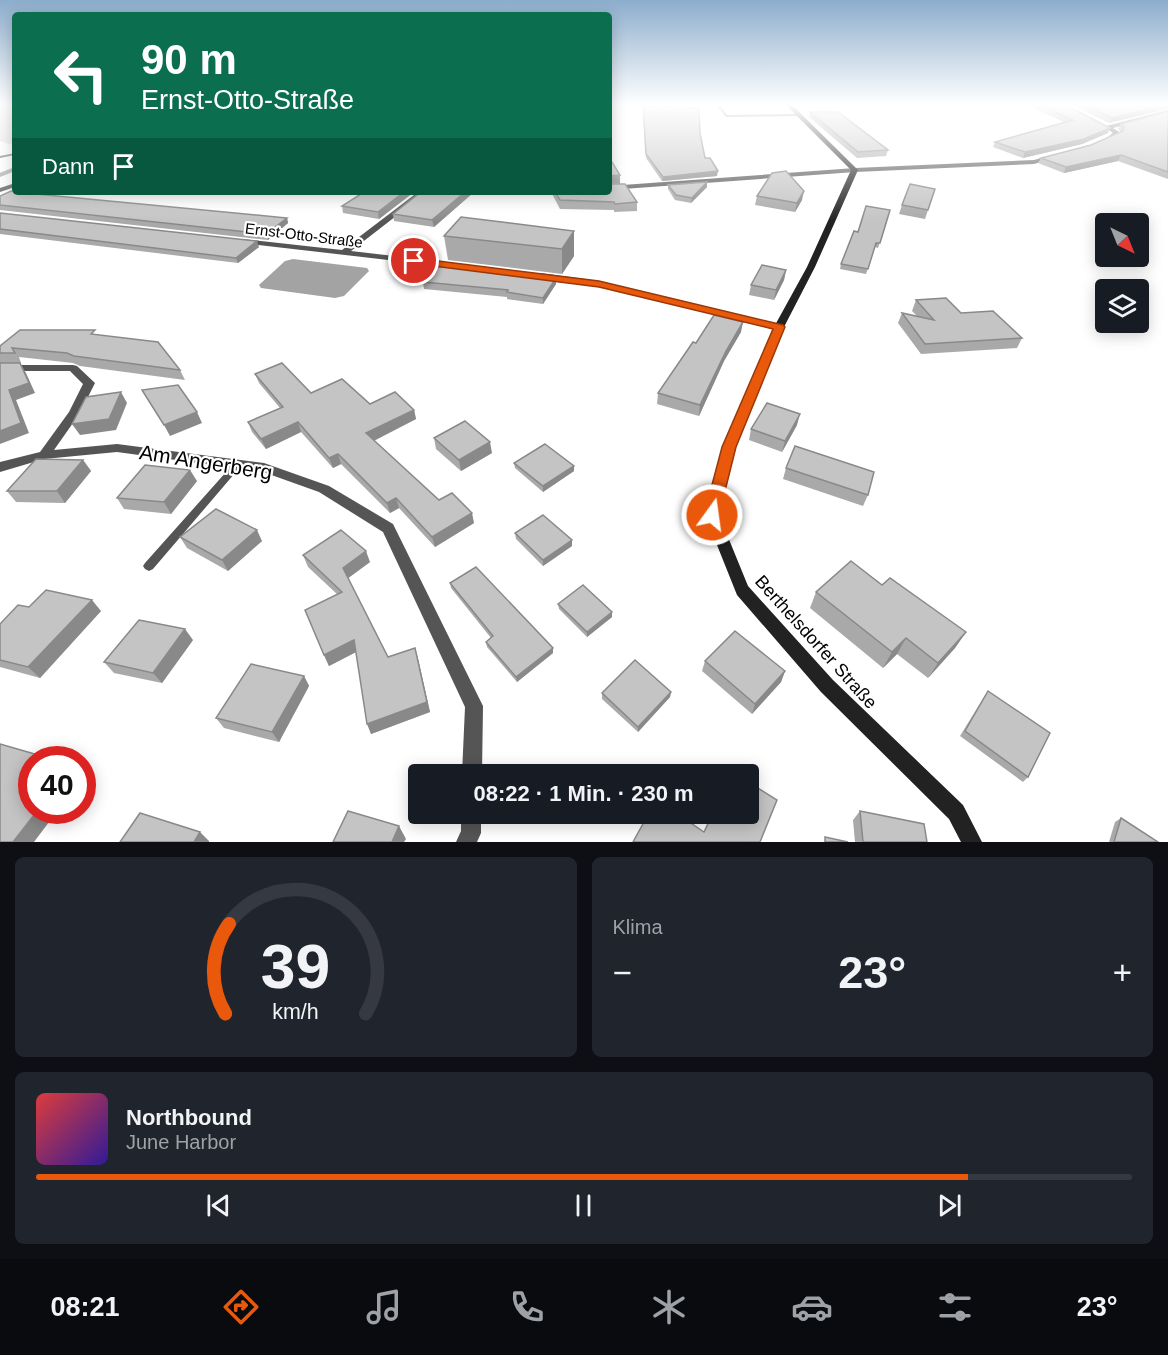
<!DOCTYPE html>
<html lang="de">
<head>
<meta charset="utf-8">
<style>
	:root { --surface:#171b24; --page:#20242c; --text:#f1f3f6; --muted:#9ea1a6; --line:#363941; --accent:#ea580c }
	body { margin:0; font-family:Arial,sans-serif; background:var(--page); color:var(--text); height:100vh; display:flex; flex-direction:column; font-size:22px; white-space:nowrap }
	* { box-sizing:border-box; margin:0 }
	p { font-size:20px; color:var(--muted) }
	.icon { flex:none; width:33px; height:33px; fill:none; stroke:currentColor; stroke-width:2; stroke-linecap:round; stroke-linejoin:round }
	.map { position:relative; height:842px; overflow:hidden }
	.drawer { display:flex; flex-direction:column; gap:15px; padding:15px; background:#0d0f14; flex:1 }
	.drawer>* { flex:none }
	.top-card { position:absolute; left:12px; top:12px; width:600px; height:183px; border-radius:6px; box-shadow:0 3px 15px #0003; background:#0b6e4f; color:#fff; overflow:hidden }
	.needle { width:39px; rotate:137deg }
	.tools { position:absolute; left:1095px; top:213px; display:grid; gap:12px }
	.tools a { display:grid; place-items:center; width:54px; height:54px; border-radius:6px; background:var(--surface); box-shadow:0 3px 15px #0003; font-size:30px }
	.speed { position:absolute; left:18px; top:746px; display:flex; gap:12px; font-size:30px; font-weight:700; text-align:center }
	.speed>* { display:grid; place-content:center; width:78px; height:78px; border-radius:50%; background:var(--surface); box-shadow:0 3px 15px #0003; line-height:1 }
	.speed .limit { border:9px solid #d22; background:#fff; color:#111 }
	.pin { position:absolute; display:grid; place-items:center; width:51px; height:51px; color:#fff; margin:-26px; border:3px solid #fff; border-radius:50%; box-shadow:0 2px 6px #0007 }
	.me { position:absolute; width:66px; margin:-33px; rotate:14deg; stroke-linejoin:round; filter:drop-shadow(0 0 4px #0008) }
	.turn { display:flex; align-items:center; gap:21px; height:126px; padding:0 30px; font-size:27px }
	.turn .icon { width:78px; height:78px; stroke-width:2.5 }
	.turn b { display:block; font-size:42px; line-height:51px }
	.then { display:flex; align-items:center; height:57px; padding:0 30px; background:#0003; gap:12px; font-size:22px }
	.big { font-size:45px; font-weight:700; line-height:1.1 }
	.drawer .widget { flex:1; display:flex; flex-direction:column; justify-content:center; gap:9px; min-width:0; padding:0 21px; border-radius:9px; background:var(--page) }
	.drawer .dial { align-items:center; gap:0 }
	.dial svg { height:156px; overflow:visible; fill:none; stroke:var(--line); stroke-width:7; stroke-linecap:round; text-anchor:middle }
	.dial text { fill:var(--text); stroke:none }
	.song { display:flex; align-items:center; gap:18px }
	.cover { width:72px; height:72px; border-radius:9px; background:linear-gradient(135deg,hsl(0 70% 55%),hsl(250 70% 35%)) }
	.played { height:6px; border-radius:3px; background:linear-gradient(90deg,var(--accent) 85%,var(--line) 85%) }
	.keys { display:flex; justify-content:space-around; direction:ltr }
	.heat { display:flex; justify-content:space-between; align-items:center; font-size:33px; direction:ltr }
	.drawer .tiles { flex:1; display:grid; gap:15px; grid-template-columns:1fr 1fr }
	.widget:last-child { grid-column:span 2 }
	.trip { position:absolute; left:408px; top:764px; width:351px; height:60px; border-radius:6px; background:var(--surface); box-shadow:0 3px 15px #0003; font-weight:700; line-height:60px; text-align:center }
	.dock { display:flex; height:96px; justify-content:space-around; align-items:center; background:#090b0e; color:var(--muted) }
	.dock .icon { width:42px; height:42px }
	.dock .selected { color:var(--accent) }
	.dock b { font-size:27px; color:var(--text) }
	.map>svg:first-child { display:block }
</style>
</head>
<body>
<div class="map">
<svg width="1168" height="842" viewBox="0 0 1168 842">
	<rect width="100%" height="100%" fill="#fff"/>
	<polygon fill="#dcdcdc" points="0,104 15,104 15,146 0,141"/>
	<polygon fill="#a3a3a3" points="293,259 367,268 369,271 344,296 335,298 261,288 259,285 285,261"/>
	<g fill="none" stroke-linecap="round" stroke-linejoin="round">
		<polyline stroke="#a3a3a3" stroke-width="4" points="0,175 15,169"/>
		<g fill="#555" fill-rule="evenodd">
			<polygon points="719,104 727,115 798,114 800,115 798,116 726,117 715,104"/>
			<polygon points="15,153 15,155 0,158 0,156"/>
			<polygon points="238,461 241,462 243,464 241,466 153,569 149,571 145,569 143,566 145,563 235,462"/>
		</g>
		<g fill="#555" fill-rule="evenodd">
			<polygon points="1168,110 1168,114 1113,128 1119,132 1119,134 1106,143 1101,142 1113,133 1106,128 1106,126"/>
			<polygon points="1056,154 1059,156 1058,157 1034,164 855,172 609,190 609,186 855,168 1034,160"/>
			<polygon points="15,183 15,187 0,192 0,188"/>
			<polygon points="418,192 427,192 351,251 454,263 457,264 457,268 242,243 238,241 242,239 342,250"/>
			<polygon points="540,273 599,281 779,324 784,327 779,330 599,287 537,278 537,274"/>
			<polygon points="0,365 73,365 77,366 95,383 80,413 54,450 117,444 264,463 329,486 393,524 483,706 482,774 462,774 465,707 383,532 319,492 263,472 117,452 44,459 0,472 0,462 40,452 69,412 83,384 70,371 0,371"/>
			<polygon points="461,813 481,813 481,833 477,842 456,842 461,831"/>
		</g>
		<polygon fill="#222" fill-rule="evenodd" points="785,104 791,104 858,170 815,267 784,327 735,447 719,515 748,586 833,680 963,805 982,842 961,842 949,819 821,692 737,595 705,515 723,447 774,327 807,267 851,170"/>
	</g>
	<g fill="#a9a9a9">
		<polygon points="1025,104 1064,104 1108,133 1082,144 1023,158 993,147 995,142 1064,122"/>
		<polygon points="1070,104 1168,104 1109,123"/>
		<polygon points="643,110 705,158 717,176 662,181 646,158"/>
		<polygon points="810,112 888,150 886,156 857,158 809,117"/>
		<polygon points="1168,112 1168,179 1118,161 1064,173 1038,163 1041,158 1091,145 1121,132 1118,129 1121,124"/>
		<polygon points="620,175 620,183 637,202 637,211 614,212 614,210 560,209 551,192 609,192"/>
		<polygon points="668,185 707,187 691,203 675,200 668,189"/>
		<polygon points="935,189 925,219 899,214 902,205"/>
		<polygon points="364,192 414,192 379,219 343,213 342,206"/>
		<polygon points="474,192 434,227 394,221 393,214"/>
		<polygon points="0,196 287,218 288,223 268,240 0,210"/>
		<polygon points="757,196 802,200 795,212 755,205"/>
		<polygon points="890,210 878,248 875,247 866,274 840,269 841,264 858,232"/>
		<polygon points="0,213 259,247 238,263 0,234"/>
		<polygon points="574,231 574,256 562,274 448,260 444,236"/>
		<polygon points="786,270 784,280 774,300 749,295 751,285"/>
		<polygon points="423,282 556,284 543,304 507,299 507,297 424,289"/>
		<polygon points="916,300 961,313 1022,338 1017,348 921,354 898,323 902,313 917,316 912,311"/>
		<polygon points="741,332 724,361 699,416 657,404 658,393 696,343"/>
		<polygon points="98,335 180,370 185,380 80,366 73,363 19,357 21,363 0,363 0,346"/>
		<polygon points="255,374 311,393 370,404 414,410 416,419 374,441 439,500 474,523 435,547 399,508 390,513 341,464 333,468 301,432 266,449 252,432 248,422 280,408 259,383"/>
		<polygon points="797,425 782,452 749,440 751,429"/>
		<polygon points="434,438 492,453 461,471 436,449"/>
		<polygon points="83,460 91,471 65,503 16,502 7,491"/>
		<polygon points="514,463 574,471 543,492 515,468"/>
		<polygon points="786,468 868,495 863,506 783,479"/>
		<polygon points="197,481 171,514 124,509 117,498"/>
		<polygon points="515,533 572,540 572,546 543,566 516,539"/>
		<polygon points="180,537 262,541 228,571 187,548"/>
		<polygon points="303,555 370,562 348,578 388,657 415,648 418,659 430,712 371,734 356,652 329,666 324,655 338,595 308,567"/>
		<polygon points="450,583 553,648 553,653 517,682 487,647 486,642 491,638 451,588"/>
		<polygon points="882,585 966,632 955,648 928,678 897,654 883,668 810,608 816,592"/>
		<polygon points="558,604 612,612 612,617 587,637 559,609"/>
		<polygon points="29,607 101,611 40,678 0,667 0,624"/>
		<polygon points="193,640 162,683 114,673 104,662"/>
		<polygon points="705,661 785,671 781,682 752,714 702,671"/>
		<polygon points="304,676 309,686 279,742 224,728 216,718"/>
		<polygon points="988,691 1028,777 1023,782 960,736 984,697"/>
		<polygon points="671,692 670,697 638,732 602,699 602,693"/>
		<polygon points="860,811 927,842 855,842 853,820"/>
		<polygon points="1121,818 1158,842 1109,842 1115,822"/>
	</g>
	<g fill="#898989">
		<polygon points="1168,104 1168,109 1109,123 1112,118"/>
		<polygon points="1110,128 1108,133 1082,144 1023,158 1025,152"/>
		<polygon points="1121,155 1118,161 1064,173 1066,167"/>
		<polygon points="718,171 717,176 662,181 663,177"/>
		<polygon points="620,175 620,183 609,184 609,176"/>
		<polygon points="707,182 707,187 691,203 692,198"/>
		<polygon points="804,191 802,200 795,212 797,203"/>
		<polygon points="404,192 414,192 379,219 378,212"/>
		<polygon points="465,192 474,192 434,227 432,220"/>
		<polygon points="287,218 288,223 268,240 266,234"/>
		<polygon points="574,231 574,256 562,274 562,249"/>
		<polygon points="257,241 259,247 238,263 236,258"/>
		<polygon points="786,270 784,280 774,300 776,290"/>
		<polygon points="556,278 556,284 543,304 543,298"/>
		<polygon points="743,322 741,332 724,361 699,416 700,405 726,351"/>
		<polygon points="20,363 26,373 35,393 16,400 29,433 0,444 0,431 9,390"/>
		<polygon points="121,392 127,403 116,430 80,435 72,424"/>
		<polygon points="414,410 416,419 369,443 366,433"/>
		<polygon points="197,412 202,423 170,436 164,425"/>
		<polygon points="800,414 797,425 782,452 785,441"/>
		<polygon points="298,422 301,432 266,449 261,439"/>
		<polygon points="490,442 492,453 461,471 459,460"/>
		<polygon points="338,454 341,464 333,468 329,458"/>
		<polygon points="83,460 91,471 65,503 57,491"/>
		<polygon points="574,466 574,471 543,492 543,486"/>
		<polygon points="190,470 197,481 171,514 164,502"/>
		<polygon points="396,498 399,508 390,513 387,503"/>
		<polygon points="472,513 474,523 435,547 432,537"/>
		<polygon points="257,530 262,541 228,571 222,560"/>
		<polygon points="572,540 572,546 543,566 543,560"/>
		<polygon points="366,551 370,562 347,579 343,568"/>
		<polygon points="92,600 101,611 40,678 28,667"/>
		<polygon points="612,612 612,617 587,637 587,632"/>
		<polygon points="185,629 193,640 162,683 153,673"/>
		<polygon points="966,632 955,648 928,678 938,663"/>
		<polygon points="906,638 897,654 883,668 892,652"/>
		<polygon points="354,640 358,651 329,666 324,655"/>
		<polygon points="415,648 418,659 430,712 371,734 367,724"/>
		<polygon points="553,648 553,653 517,682 516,677"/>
		<polygon points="785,671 781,682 752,714 755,704"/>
		<polygon points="304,676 309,686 279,742 272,732"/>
		<polygon points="671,692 670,697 638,732 638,727"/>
		<polygon points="38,810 58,810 34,842 13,842"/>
		<polygon points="399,826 406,839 404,842 392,842"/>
		<polygon points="200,832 209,841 209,842 194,842"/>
	</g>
	<g fill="#c4c4c4" stroke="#898989" stroke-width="1.5">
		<polygon points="1038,104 1064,104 1110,128 1084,139 1025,152 995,142 1073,120"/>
		<polygon points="1083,104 1168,104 1112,118"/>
		<polygon points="643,106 699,108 700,133 705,158 710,158 718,171 663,177 646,154"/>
		<polygon points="810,112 838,112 888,150 858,152"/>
		<polygon points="1168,112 1168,172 1121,155 1066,167 1041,158 1091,145 1123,131 1124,127 1121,124"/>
		<polygon points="609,162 612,162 620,175 609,176"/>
		<polygon points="786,171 804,191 797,203 757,196 772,173"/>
		<polygon points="707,182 692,198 676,195 668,185"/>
		<polygon points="609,184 625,184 637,202 615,204 614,202 560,200 555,192 609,192"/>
		<polygon points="910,184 935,189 928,210 902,205"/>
		<polygon points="11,191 15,192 287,218 266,234 0,205 0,196"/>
		<polygon points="364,192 404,192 378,212 342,206"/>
		<polygon points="421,192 465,192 432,220 393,214"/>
		<polygon points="866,206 890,210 880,243 876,243 868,269 841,264 854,231 858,232"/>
		<polygon points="0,213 257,241 236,258 0,229"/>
		<polygon points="461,217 574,231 562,249 444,236"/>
		<polygon points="439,263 556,278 543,298 507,292 508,290 423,282"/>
		<polygon points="762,265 786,270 776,290 751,285"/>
		<polygon points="946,298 961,313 993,311 1022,338 925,344 902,313 934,320 916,300"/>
		<polygon points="714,315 743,322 726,351 700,405 658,393 693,342 696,343"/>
		<polygon points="20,330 95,330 91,334 158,342 180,370 74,356 67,353 12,348 15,353 0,353 0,346"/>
		<polygon points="0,363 20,363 29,383 9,390 21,423 0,431"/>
		<polygon points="282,363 311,393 342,379 370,404 395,392 414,410 366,433 439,500 452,493 472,513 432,537 396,498 387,503 338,454 329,458 298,422 261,439 248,422 283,407 255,374"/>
		<polygon points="178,385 197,412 164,425 142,390"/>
		<polygon points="121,392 109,419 72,424 86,397"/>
		<polygon points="767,403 800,414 785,441 751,429"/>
		<polygon points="465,421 490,442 459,460 434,438"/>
		<polygon points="545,444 574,466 543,486 514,463"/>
		<polygon points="795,446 874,472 868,495 786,468"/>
		<polygon points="36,459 83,460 57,491 7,491"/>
		<polygon points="145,465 190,470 164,502 117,498"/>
		<polygon points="216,509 257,530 222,560 180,537"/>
		<polygon points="543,515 572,540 543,560 515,533"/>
		<polygon points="341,530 366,551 343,568 388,657 415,648 427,702 367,724 354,640 324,655 305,610 342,592 303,555"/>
		<polygon points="851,561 882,585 890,578 966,632 938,663 906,638 892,652 816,592"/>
		<polygon points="476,567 553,648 516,677 486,642 493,636 450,583"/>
		<polygon points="583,585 612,612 587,632 558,604"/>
		<polygon points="46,590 92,600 28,667 0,660 0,624 18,605 29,607"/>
		<polygon points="139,620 185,629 153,673 104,662"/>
		<polygon points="735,631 785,671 755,704 705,661"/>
		<polygon points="635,660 671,692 638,727 602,693"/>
		<polygon points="251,664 304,676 272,732 216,718"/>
		<polygon points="988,691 1050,733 1028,777 965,731"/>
		<polygon points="0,744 52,759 32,759 32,810 38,810 13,842 0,842"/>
		<polygon points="748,782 777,800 760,842 633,842 649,813 676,813 704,832 713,813 748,813"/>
		<polygon points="348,811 399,826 392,842 333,842"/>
		<polygon points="860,811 924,824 927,842 863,842"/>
		<polygon points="140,813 200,832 194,842 120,842"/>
		<polygon points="1121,818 1158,842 1114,842"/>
		<polygon points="825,837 848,842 825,842"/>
	</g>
	<linearGradient id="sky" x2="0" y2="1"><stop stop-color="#8cadcc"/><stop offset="0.47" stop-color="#fff"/><stop offset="1" stop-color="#fff" stop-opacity="0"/></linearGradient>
	<rect width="1168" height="222" fill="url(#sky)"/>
	<polygon fill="#ea580c" stroke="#983908" stroke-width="1.5" points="414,258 599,281 783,325 785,327 736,447 718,519 706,519 704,515 722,447 773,329 599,287 410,263 409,261"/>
	<g text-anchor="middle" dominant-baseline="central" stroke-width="4.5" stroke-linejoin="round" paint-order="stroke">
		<g font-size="15" fill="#000" stroke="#fff">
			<text transform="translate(304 235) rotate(7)">Ernst-Otto-Straße</text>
		</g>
		<g font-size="18" fill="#000" stroke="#fff">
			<text transform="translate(816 642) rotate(48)">Berthelsdorfer Straße</text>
		</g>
		<g font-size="21" fill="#000" stroke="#fff">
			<text transform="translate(206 462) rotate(9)">Am Angerberg</text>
		</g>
	</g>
</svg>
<div class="tools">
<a><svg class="needle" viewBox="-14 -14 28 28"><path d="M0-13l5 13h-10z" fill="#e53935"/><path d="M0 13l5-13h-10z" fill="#9ea1a6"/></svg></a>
<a><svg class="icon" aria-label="layers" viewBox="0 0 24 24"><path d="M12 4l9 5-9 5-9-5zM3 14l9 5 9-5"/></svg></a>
</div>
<div class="speed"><div class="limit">40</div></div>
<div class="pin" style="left:414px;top:261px;background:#d93025"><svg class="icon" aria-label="arrive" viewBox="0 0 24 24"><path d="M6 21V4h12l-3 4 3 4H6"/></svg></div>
<svg class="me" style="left:712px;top:515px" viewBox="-20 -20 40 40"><circle r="17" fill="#ea580c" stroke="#fff" stroke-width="3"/><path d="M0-11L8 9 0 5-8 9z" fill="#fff"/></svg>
<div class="trip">08:22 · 1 Min. · 230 m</div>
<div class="top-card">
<div class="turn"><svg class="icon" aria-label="left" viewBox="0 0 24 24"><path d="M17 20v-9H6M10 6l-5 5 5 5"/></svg><div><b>90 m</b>Ernst-Otto-Straße</div></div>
<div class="then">Dann<svg class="icon" aria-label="arrive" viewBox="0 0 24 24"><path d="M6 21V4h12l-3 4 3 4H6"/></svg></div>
</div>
</div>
<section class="drawer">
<div class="tiles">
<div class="widget dial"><svg viewBox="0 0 100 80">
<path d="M14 69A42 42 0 1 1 86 69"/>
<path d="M14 69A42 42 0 0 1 16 23" stroke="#ea580c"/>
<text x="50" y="56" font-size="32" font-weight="700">39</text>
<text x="50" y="72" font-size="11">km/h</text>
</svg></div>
<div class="widget"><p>Klima</p>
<div class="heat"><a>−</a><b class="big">23°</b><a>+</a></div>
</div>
<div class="widget">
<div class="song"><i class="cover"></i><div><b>Northbound</b><p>June Harbor</p></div></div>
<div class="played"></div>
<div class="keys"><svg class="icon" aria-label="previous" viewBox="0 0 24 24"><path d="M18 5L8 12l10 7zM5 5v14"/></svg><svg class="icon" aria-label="pause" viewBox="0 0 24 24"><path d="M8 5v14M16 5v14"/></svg><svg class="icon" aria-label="next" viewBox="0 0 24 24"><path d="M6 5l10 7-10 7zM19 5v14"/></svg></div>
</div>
</div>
</section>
<nav class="dock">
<b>08:21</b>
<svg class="icon selected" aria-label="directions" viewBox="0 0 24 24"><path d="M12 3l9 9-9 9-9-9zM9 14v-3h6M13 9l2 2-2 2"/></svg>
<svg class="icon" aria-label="music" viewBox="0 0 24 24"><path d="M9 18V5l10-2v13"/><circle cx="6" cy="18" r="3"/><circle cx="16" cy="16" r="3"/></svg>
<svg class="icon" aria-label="phone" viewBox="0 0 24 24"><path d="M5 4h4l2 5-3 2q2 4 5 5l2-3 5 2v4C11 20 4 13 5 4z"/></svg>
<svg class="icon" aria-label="climate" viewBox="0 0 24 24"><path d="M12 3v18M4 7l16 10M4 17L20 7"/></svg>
<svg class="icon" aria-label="car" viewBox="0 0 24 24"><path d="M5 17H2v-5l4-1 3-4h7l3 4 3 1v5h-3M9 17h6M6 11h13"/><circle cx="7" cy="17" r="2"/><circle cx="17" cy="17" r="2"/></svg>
<svg class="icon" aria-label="filters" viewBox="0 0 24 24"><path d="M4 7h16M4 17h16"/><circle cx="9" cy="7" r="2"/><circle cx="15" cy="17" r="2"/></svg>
<b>23°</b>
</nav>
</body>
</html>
